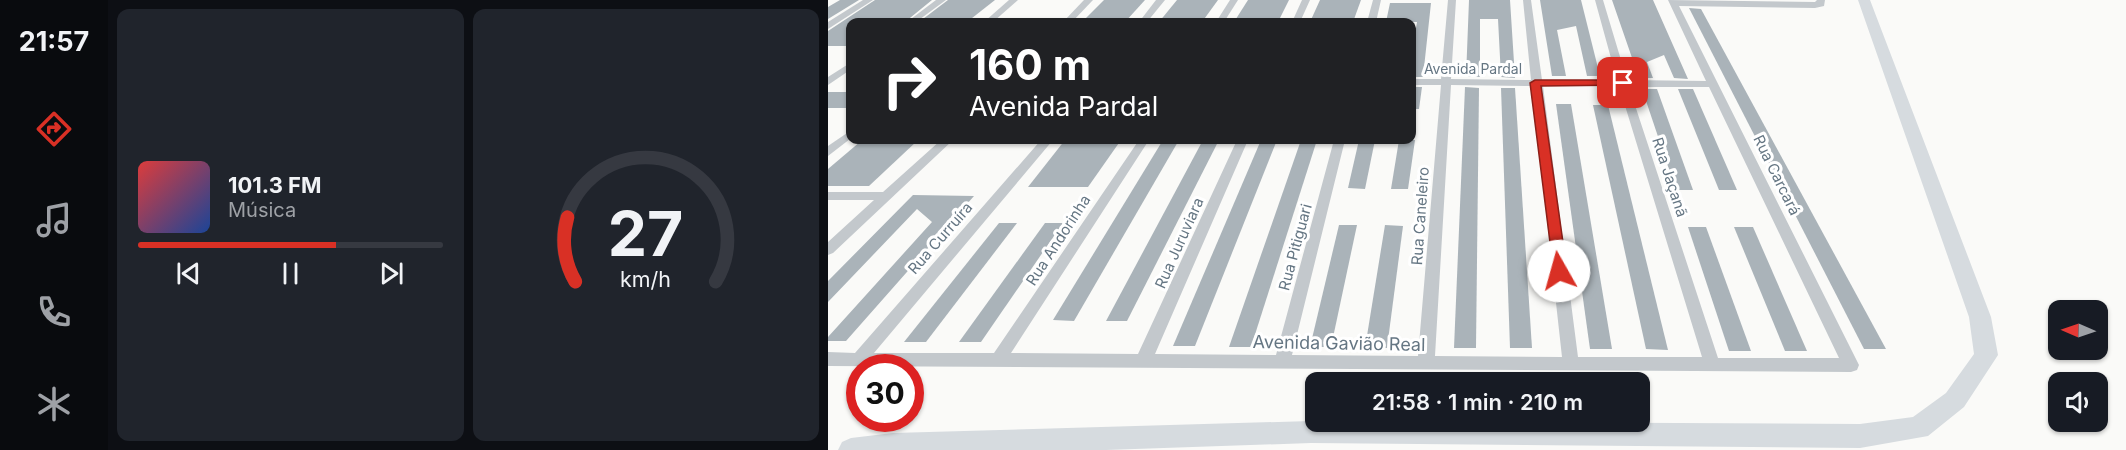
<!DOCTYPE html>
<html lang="pt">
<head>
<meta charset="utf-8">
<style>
	:root { --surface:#171b24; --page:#20242c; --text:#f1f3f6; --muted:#9ea1a6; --line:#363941; --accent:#d93025 }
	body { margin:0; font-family:Inter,sans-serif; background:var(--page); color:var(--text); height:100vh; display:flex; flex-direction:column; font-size:22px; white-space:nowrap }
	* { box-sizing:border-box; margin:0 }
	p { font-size:20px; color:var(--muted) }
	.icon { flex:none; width:33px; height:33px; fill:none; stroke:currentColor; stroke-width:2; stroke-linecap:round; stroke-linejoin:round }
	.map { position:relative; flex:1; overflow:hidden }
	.details { display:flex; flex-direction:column; gap:9px; padding:9px; background:#0d0f14; width:720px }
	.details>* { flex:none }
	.guide { position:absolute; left:18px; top:18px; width:570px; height:126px; border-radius:12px; box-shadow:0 2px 4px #0004; background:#202124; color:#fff; overflow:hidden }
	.needle { width:39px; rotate:272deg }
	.tools { position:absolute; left:1220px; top:300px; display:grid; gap:12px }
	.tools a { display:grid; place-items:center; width:60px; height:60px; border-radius:12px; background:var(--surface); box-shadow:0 2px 4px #0004; font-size:30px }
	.speed { position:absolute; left:18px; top:354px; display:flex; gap:12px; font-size:30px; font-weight:700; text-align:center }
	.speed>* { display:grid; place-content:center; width:78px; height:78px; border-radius:50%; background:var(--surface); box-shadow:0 2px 4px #0004; line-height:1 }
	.speed .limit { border:9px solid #d22; background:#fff; color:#111 }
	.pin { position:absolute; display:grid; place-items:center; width:51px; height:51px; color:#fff; margin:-26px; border-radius:12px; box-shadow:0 3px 9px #0006 }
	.me { position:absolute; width:66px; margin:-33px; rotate:353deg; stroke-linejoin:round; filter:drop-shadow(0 0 4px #0008) }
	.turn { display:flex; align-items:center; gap:21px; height:126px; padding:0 24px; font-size:27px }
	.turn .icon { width:78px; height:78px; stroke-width:2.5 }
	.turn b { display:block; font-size:42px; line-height:51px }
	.details .widget { flex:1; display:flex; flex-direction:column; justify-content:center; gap:9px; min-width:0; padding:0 21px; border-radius:12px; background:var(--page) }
	.details .dial { align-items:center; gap:0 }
	.dial svg { height:156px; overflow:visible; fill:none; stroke:var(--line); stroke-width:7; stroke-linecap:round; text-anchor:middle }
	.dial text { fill:var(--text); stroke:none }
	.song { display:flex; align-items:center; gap:18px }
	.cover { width:72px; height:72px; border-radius:9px; background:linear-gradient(135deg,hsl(0 70% 55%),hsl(220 70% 35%)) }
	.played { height:6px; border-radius:3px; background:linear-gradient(90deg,var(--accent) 65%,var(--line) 65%) }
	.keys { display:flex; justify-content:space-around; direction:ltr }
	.details .tiles { flex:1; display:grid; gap:9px; grid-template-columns:repeat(2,1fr) }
	.trip { position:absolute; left:477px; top:372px; width:345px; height:60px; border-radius:12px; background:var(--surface); box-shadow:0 2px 4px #0004; font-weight:600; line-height:60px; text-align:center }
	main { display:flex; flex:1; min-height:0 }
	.dock { display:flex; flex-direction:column; width:108px; justify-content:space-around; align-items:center; background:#090b0e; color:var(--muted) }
	.dock .icon { width:42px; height:42px }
	.dock .selected { color:var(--accent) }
	.dock b { font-size:27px; color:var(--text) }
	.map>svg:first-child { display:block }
</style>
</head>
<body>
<main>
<nav class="dock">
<b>21:57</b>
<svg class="icon selected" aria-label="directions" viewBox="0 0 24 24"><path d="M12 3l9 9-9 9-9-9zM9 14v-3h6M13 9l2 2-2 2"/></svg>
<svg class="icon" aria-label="music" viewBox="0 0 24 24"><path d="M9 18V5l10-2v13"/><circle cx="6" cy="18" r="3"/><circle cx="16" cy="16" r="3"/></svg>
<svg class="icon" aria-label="phone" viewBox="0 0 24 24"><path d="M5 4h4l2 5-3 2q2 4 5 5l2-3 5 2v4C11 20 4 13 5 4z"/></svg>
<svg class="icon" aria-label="climate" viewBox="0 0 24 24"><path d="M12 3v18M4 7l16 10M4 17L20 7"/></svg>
</nav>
<section class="details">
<div class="tiles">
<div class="widget">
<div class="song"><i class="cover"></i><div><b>101.3 FM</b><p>Música</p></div></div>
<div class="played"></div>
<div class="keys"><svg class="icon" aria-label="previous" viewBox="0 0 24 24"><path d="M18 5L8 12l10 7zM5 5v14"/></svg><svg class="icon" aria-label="pause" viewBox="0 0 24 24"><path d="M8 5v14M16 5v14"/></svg><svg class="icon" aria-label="next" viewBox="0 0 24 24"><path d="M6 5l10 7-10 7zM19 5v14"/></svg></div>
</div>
<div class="widget dial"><svg viewBox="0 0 100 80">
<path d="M14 69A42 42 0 1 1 86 69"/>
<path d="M14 69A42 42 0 0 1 10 36" stroke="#d93025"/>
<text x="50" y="56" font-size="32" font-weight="700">27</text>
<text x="50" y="72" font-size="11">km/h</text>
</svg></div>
</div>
</section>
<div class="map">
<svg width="1298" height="450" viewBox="0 0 1298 450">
	<rect width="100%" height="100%" fill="#fafaf8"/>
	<g fill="#aab3b9">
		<polygon points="12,0 31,0 0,19 0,7"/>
		<polygon points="47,0 104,0 77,22 22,22 22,46 0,46 0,31"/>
		<polygon points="120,0 167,0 139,22 91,22"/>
		<polygon points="276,0 317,0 297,22 254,22"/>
		<polygon points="349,0 390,0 374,22 331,22"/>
		<polygon points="420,0 461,0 450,22 406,22"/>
		<polygon points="492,0 533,0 525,22 482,22"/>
		<polygon points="641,0 682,0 687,78 673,77 670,19 652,19 652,77 638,77"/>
		<polygon points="712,0 753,0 772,76 759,76 748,26 729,30 738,76 724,76"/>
		<polygon points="784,0 825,0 860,79 846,78 836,55 819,62 825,78 811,78"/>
		<polygon points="562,3 603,3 595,77 584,77 584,53 589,22 558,22"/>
		<polygon points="861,8 873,9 1058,349 1036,349"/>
		<polygon points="584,87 594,87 591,109 584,109"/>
		<polygon points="637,87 651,88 648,348 626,348"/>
		<polygon points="673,88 687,88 704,348 682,348"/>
		<polygon points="814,89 829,89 865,190 848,190"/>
		<polygon points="850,89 865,89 909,190 891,190"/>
		<rect x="0" y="92" width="22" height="16"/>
		<polygon points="728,104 743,104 784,349 762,349"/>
		<polygon points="765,105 780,105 840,350 818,349"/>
		<polygon points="237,140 293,140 260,187 200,187"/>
		<polygon points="335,140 351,140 246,321 225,320"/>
		<polygon points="375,140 391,140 299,321 278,321"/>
		<polygon points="433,140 449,140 367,346 345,346"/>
		<polygon points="473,140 489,140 423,347 401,347"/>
		<polygon points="531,140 547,140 537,189 520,188"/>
		<polygon points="571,140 587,140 580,189 563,189"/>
		<polygon points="33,141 89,141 41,186 0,186 0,169"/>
		<polygon points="85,195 146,196 18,341 0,341 0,337 104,222 89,209 0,302 0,281"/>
		<polygon points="171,223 189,223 98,342 76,342"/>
		<polygon points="217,223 235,223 153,342 131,342"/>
		<polygon points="511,225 529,225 503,347 482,347"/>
		<polygon points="557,225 575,226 559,348 537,348"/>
		<polygon points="860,227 878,227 923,351 901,351"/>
		<polygon points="906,227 925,227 979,351 957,351"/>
	</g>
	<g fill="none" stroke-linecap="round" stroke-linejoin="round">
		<g fill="#c3c8cc" fill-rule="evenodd">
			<polygon points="35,0 45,0 0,29 0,22"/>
			<polygon points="108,0 118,0 88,22 79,22"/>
			<polygon points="181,0 190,0 165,22 156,22"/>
			<polygon points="256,0 265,0 244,22 235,22"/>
			<polygon points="328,0 337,0 319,22 311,22"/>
			<polygon points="402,0 410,0 396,22 388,22"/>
			<polygon points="474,0 482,0 472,22 464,22"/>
			<polygon points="545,0 553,0 548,22 539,22"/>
			<path d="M620,0H628L623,79L703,80L695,0H703L714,80H789L767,0H775L799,80L878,81L840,0L987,2L989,0H997L996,6L987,8L851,6L1031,365L1029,370L1023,372L0,366V352L27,353L213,140H225L46,353H166L311,140H321L183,353L310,354L409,140H420L327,354L448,355L506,140H517L464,355L590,356L613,85H584V79H613ZM623,85L704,86L734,357L607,356ZM715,86H791L874,357H750ZM801,87H881L1011,358H890Z"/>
			<polygon points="22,63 22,70 0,85 0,77"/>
			<polygon points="22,131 22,139 0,156 0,146"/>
			<polygon points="113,140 125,140 5,253 0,255 0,242 46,200 0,200 0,192 55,192"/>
		</g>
		<polygon fill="#d6dbdf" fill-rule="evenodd" points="1030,0 1042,0 1163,317 1170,355 1136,407 1100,436 1032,448 483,443 278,450 10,450 14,442 23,438 65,433 483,421 1032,424 1085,417 1118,393 1146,354 1141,317"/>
	</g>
	<polygon fill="#d93025" stroke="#8d1f18" stroke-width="1.5" points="795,80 799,81 799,85 713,86 739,271 731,276 726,274 702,83 707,80"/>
	<g text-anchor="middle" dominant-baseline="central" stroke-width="6" stroke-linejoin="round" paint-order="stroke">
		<g font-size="14" fill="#657683" stroke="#fff">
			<text x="645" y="68">Avenida Pardal</text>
		</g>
		<g font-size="15" fill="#657683" stroke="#fff">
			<text transform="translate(949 175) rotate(64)">Rua Carcará</text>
			<text transform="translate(842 177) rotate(72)">Rua Jaçanã</text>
			<text transform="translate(592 216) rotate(-86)">Rua Caneleiro</text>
			<text transform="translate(112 238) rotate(-49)">Rua Curruíra</text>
			<text transform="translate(230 240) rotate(-57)">Rua Andorinha</text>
			<text transform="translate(351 243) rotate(-66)">Rua Juruviara</text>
			<text transform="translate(467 247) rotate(-75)">Rua Pitiguari</text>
		</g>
		<g font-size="18" fill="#657683" stroke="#fff">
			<text transform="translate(511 343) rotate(1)">Avenida Gavião Real</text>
		</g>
	</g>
</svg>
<div class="tools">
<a><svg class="needle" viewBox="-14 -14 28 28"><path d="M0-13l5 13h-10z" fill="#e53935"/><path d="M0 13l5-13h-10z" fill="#9ea1a6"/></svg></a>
<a><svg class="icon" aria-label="sound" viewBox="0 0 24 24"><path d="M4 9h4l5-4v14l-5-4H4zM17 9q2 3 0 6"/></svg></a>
</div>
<div class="speed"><div class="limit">30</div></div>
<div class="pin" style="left:795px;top:83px;background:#d93025"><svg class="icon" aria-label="arrive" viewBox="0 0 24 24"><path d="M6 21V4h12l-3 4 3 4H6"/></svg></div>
<svg class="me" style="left:731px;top:271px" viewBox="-20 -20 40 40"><circle r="19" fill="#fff"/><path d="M0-13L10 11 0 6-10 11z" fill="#d93025"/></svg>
<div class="trip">21:58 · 1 min · 210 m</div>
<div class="guide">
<div class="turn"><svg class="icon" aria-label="right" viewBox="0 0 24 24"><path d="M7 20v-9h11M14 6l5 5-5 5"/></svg><div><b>160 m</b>Avenida Pardal</div></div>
</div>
</div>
</main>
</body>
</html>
